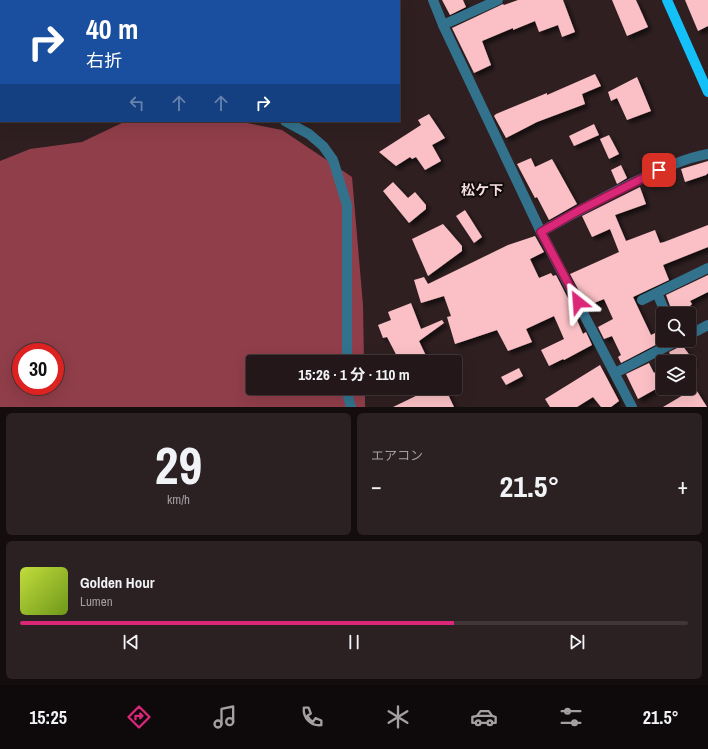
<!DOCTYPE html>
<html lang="ja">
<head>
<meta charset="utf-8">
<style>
	:root { --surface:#231719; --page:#2b2022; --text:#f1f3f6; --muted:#a39fa2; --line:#403638; --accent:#db2777 }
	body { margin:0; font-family:"Archivo Narrow","Noto Sans JP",sans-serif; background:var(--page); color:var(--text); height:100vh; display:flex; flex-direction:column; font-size:15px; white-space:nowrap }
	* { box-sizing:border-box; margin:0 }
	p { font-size:13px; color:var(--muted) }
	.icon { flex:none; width:22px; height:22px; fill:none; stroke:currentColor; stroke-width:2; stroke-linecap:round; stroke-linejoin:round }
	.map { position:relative; height:407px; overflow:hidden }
	.panel { display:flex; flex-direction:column; gap:6px; padding:6px; background:#130d0e; flex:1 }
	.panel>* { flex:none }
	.guide { position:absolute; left:0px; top:0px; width:400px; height:122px; box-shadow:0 4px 16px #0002,0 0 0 1px var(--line); background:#1a4fa0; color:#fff; overflow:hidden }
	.tools { position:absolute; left:656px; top:307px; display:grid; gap:8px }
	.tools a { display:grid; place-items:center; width:40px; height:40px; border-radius:4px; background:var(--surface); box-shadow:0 4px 16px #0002,0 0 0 1px var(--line); font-size:20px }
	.speed { position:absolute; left:12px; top:343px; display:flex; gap:8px; font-size:20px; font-weight:700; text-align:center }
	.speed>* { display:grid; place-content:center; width:52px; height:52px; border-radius:50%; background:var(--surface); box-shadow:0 4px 16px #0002,0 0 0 1px var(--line); line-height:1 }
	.speed .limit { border:6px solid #d22; background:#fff; color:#111 }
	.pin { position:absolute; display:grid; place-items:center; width:34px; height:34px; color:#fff; margin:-17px; border-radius:8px; box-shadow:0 2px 6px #0006 }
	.me { position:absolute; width:44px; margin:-22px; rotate:332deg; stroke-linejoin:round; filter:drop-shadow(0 0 3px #0008) }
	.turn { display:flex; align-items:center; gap:14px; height:84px; padding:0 20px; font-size:18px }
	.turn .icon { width:52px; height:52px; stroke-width:2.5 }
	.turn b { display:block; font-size:28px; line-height:34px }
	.lanes { display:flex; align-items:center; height:38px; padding:0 20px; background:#0003; justify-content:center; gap:20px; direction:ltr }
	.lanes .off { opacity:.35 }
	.big { font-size:30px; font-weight:700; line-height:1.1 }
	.panel .widget { flex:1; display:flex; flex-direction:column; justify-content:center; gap:6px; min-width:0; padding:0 14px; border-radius:6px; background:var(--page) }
	.panel .dial { align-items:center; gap:0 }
	.dial b { font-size:52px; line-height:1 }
	.song { display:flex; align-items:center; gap:12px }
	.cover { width:48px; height:48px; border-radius:6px; background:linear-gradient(135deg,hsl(70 70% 55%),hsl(80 70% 35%)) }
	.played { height:4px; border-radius:2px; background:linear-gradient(90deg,var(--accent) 65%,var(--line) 65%) }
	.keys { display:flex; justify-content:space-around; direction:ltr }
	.heat { display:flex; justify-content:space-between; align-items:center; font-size:22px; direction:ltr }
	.panel .tiles { flex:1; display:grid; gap:6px; grid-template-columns:1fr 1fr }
	.widget:last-child { grid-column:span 2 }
	.trip { position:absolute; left:246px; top:355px; width:216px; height:40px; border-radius:4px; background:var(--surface); box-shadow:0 4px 16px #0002,0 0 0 1px var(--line); font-weight:700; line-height:40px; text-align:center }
	.tab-bar { display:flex; height:64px; justify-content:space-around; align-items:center; background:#0e090a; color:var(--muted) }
	.tab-bar .icon { width:28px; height:28px }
	.tab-bar .current { color:var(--accent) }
	.tab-bar b { font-size:18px; color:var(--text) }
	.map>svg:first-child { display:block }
</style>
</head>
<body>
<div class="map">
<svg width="708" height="407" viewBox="0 0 708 407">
	<defs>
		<filter id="shadow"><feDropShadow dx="3.5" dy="3.5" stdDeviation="2" flood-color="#0009"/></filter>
	</defs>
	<rect width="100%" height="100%" fill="#2f1f21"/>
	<path fill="#903e4a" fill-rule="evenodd" d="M126,121H237L282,130L352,177L363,305L364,362H253V388H365V407H0V161L30,149L82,142ZM21,352H55V386H21Z"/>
	<g fill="#fac0c5" filter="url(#shadow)">
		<polygon points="442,0 463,0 466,7 450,15"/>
		<polygon points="518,0 563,0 575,32 562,37 558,25 539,32 535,21 513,30 513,28 482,41 491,65 474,73 452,28 503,4 504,5"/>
		<polygon points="612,0 636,0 648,27 627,36"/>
		<polygon points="685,0 708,0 708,26 698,31"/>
		<polygon points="595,74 601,86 582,94 585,104 537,122 506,138 494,116 496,114 547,93 547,95"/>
		<polygon points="637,77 651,111 627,120 617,98 611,101 608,92"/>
		<polygon points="429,114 445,138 432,145 441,161 425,170 416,157 412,159 410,157 396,166 379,152 421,125 418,120"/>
		<polygon points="594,124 599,135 574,146 569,136"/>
		<polygon points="609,135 619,154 609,159 600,139"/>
		<polygon points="531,158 535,167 552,159 577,204 549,220 537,197 535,198 517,164"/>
		<polygon points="708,161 708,173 706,175 685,182 681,169"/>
		<polygon points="621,165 627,178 617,184 611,170"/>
		<polygon points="393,182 408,198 415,192 426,205 426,209 409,223 383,191"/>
		<polygon points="640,187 646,204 615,215 626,241 655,230 660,243 664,242 708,225 708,247 663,265 669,280 633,297 651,335 663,329 663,341 621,363 618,357 621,355 612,336 604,339 598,327 613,319 604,299 587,306 570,274 619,252 610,229 592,237 582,216"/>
		<polygon points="465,210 482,237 474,243 456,216"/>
		<polygon points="443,224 462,246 462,251 428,276 412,239"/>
		<polygon points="535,236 544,252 530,259 539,278 551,273 553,276 556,275 575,312 574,313 583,334 586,332 592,345 564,360 563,359 549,366 541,350 564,339 554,316 526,329 532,342 508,351 497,330 455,344 447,317 451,316 444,296 421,303 414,280 424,277 428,284 508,245"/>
		<polygon points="708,275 708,292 690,301 692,304 687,309 688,311 682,314 673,314 666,295"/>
		<polygon points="411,303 421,329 442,320 444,323 419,341 429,362 400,362 387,337 383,338 378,325 391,320 388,312"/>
		<polygon points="683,345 685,349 695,362 674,362 669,352"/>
		<polygon points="649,363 654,373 663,367 663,385 638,399 626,374"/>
		<polygon points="600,365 619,401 611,407 601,407 593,397 577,407 550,407 545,399"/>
		<polygon points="519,368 523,376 506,385 501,377"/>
		<polygon points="423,388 445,388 454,407 393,407 424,392"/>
		<polygon points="695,388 707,407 663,407"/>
	</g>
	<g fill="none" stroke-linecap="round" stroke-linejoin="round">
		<g stroke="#32728d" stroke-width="10">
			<polyline points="197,0 197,1"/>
			<polyline points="433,0 443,25 541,232 632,407"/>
			<polyline points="443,25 498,0"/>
			<polyline points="285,121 309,134 323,146 333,160 347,205 347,362"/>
			<path d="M541,232C570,215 599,200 628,185C654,173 680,159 708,154"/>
			<polyline points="657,293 666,314"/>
			<polyline points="642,300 708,268"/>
			<polyline points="689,335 708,325"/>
			<polyline points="615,373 679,340"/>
			<polyline points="348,388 347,393 351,407"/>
		</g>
		<g stroke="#13c0f8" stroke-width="10">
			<polyline points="667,0 708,92"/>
			<polyline points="42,1 44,0"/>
			<polyline points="0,17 1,17"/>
		</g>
	</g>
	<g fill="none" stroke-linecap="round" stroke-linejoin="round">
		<g stroke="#8e194d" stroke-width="10">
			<polyline id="route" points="578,302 541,232 578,211 659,170"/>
		</g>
		<use href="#route" stroke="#db2777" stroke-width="7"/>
	</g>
	<g text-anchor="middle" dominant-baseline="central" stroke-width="4" stroke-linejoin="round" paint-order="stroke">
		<g font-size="14" font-weight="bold" fill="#f3dddf" stroke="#120b0c">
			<text x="482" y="190">松ケ下</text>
		</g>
	</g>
</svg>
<div class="tools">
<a><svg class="icon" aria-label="search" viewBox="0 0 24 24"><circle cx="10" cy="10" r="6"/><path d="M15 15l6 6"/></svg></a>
<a><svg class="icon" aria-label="layers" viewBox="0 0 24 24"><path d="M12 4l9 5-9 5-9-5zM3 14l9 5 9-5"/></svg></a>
</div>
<div class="speed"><div class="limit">30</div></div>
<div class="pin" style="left:659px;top:170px;background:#d93025"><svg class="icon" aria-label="arrive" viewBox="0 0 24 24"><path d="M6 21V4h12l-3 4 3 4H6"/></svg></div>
<svg class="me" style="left:578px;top:302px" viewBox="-20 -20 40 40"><path d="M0-17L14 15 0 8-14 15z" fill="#db2777" stroke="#fff" stroke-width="4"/></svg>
<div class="trip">15:26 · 1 分 · 110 m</div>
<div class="guide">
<div class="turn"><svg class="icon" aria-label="right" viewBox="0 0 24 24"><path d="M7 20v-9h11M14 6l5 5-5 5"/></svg><div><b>40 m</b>右折</div></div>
<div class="lanes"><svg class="icon off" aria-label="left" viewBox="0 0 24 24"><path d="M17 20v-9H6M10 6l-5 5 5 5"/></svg><svg class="icon off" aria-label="ahead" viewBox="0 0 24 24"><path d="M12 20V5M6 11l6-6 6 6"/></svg><svg class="icon off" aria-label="ahead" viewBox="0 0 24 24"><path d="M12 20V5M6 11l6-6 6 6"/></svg><svg class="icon" aria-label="right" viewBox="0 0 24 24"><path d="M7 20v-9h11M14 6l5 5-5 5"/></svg></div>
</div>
</div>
<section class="panel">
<div class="tiles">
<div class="widget dial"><b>29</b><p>km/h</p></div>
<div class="widget"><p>エアコン</p>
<div class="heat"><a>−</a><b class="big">21.5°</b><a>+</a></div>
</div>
<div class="widget">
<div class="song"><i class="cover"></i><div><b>Golden Hour</b><p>Lumen</p></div></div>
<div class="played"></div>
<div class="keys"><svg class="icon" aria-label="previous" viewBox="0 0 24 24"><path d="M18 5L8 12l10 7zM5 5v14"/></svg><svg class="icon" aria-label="pause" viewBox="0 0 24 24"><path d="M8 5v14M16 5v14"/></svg><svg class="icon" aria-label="next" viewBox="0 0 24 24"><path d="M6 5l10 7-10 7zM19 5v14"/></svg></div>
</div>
</div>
</section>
<nav class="tab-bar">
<b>15:25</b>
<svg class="icon current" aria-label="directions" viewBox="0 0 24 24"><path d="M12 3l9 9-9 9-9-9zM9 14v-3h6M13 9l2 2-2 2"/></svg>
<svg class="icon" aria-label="music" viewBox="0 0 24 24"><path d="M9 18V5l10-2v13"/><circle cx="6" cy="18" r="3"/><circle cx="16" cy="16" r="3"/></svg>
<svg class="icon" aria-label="phone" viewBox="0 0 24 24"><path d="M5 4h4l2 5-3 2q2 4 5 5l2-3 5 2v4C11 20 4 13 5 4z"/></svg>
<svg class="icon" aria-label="climate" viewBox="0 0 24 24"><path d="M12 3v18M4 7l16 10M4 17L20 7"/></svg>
<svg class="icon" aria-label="car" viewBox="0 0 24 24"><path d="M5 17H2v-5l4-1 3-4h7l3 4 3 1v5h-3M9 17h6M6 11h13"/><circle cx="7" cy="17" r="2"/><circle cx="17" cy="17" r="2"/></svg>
<svg class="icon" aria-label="filters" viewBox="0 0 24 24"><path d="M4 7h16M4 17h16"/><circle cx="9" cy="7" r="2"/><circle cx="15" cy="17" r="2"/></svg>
<b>21.5°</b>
</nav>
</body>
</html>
